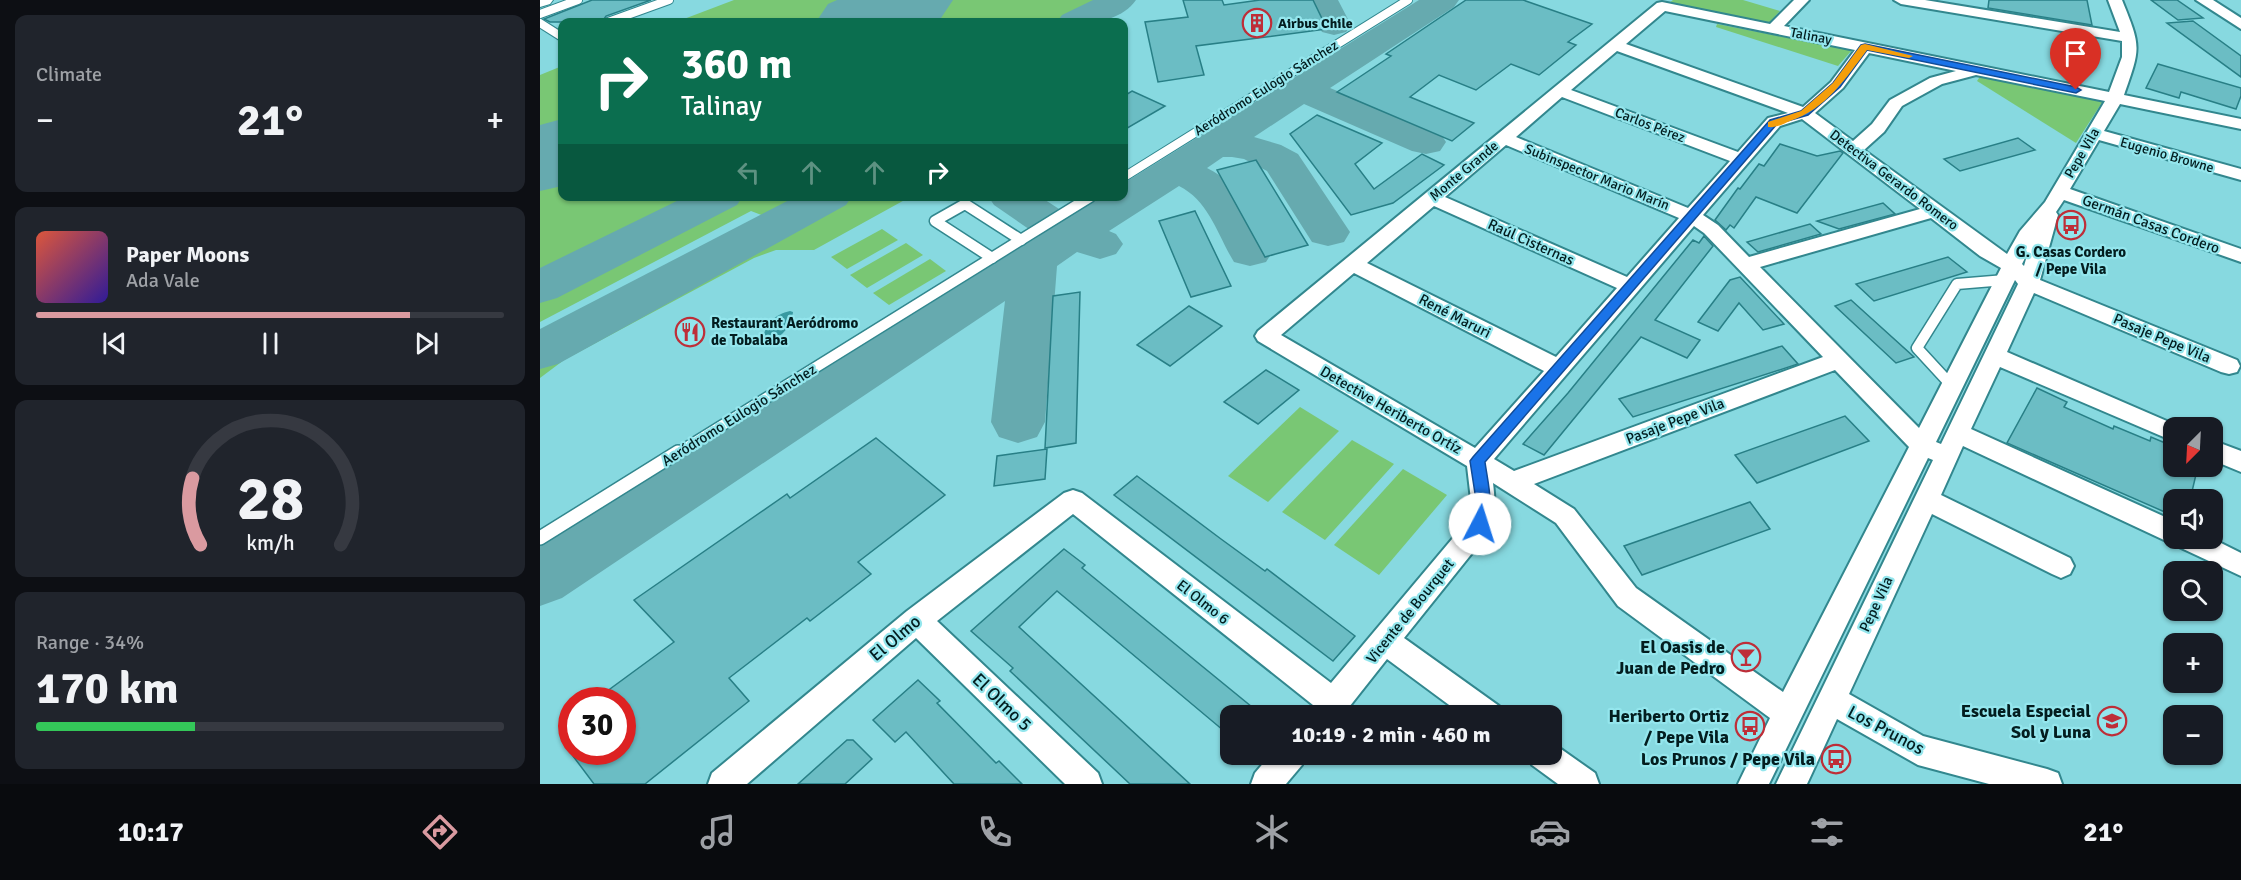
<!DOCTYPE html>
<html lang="en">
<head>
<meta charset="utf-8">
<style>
	:root { --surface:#171b24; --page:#20242c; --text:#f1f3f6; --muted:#9ea1a6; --line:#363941; --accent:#da9aa0 }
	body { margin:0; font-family:Signika,sans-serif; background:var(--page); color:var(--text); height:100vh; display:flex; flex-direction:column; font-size:22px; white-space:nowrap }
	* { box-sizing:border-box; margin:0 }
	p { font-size:20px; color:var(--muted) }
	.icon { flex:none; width:33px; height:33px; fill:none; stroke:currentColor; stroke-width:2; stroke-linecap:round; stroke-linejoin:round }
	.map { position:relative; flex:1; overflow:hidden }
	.details { display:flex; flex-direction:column; gap:15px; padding:15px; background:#0d0f14; width:540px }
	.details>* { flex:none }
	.banner { position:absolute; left:18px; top:18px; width:570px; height:183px; border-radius:12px; box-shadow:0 2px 4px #0004; background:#0b6e4f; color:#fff; overflow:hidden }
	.needle { width:39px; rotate:204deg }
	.tools { position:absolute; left:1623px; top:417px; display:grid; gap:12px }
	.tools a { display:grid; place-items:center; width:60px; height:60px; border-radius:12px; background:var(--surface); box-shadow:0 2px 4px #0004; font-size:30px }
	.speed { position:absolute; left:18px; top:687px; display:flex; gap:12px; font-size:30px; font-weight:700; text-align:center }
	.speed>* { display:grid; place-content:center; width:78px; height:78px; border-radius:50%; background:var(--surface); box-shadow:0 2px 4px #0004; line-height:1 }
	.speed .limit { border:9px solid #d22; background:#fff; color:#111 }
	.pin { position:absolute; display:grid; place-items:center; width:51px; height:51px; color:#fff; margin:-62px -26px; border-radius:50% 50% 50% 0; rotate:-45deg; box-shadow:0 0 6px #0007 }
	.pin .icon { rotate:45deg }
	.me { position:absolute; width:66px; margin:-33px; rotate:5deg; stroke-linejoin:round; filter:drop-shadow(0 0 4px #0008) }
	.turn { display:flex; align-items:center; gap:21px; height:126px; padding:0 24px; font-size:27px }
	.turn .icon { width:78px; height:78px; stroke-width:2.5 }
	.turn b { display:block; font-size:42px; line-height:51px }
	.lanes { display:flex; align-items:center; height:57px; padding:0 24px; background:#0003; justify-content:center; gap:30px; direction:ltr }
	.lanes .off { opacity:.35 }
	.big { font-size:45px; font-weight:700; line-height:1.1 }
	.details .tile { flex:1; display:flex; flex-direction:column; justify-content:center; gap:9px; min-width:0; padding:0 21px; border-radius:12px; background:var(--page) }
	.details .dial { align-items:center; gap:0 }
	.dial svg { height:156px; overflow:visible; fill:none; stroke:var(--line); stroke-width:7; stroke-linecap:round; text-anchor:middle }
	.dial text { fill:var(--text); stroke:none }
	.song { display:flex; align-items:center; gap:18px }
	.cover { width:72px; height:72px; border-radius:9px; background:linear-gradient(135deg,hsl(10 70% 55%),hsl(250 70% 35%)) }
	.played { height:6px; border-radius:3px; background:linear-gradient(90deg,var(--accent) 80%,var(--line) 80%) }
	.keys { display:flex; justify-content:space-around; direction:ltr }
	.heat { display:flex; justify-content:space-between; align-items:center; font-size:33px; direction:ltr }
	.charge { height:9px; border-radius:4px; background:linear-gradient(90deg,#34c759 34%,var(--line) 0) }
	.trip { position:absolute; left:680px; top:705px; width:342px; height:60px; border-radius:12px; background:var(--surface); box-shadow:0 2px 4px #0004; font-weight:700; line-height:60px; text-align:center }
	.tabs { display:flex; height:96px; justify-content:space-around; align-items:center; background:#090b0e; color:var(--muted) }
	.tabs .icon { width:42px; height:42px }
	.tabs .on { color:var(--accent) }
	.tabs b { font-size:27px; color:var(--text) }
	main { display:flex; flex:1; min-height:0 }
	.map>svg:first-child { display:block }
</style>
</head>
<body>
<main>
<section class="details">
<div class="tile"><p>Climate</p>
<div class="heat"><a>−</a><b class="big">21°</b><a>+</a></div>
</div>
<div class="tile">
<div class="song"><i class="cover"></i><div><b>Paper Moons</b><p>Ada Vale</p></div></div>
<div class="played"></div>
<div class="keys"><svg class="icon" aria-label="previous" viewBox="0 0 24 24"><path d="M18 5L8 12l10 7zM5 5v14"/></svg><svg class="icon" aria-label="pause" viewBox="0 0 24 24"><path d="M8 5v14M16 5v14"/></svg><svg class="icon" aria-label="next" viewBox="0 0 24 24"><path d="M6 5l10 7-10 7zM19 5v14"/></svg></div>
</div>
<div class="tile dial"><svg viewBox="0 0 100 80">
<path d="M14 69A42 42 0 1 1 86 69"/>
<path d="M14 69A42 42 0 0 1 10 35" stroke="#da9aa0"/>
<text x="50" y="56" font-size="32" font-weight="700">28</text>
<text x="50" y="72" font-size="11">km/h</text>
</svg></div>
<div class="tile"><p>Range · 34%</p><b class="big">170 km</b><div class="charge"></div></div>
</section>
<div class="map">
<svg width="1701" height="784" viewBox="0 0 1701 784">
	<rect width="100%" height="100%" fill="#87d9e0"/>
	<g fill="#79c774">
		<polygon points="194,0 326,0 273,22 136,22"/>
		<polygon points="404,0 562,0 516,22 354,22"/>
		<polygon points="1133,0 1203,0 1240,11 1227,25 1129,3"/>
		<polygon points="1177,24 1312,50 1298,66 1176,27"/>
		<polygon points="22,66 22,127 0,137 0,75"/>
		<polygon points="1441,75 1563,101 1536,143 1437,81"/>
		<polygon points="22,168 22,196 166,197 0,278 0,178"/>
		<polygon points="194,197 282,197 239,222 211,211 0,322 0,295"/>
		<polygon points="299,197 370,197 274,250 236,250 214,258 24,360 0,378 0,360 229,241"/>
		<polygon points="342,229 358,240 307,269 291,257"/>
		<polygon points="366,243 383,255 327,288 310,275"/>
		<polygon points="390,259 406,271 349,305 333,293"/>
		<polygon points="760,407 799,431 728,502 688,476"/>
		<polygon points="812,440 854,464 785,540 742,512"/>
		<polygon points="863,469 907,495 839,575 794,545"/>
	</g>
	<path fill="#3899a1" d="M250,311L253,312C252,327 238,343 223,340C224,325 235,314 250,311Z"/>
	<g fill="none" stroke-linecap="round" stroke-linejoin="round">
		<g fill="#66aaaf" fill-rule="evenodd">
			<path d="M553,0H596C579,24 543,25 517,22L522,15Z"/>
			<polygon points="764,0 798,0 811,25 806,32 794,35 782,32"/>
			<path d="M879,0H919L914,7L790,88L900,133L906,142L900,151L886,154L872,151L764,104L714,137L741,145L758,154L810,232L804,242L788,246L772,242L727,171L704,159L692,157H683L667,168C701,184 715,220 733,251L726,262L710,266L694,262C677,234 669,201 639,186L569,231L576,234L583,244L576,254L560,259L537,252L517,266L505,422L497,437L478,443L459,437L451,422L465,301L22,598L0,606V546L499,236L454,205L448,196H499L530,216L562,196H584V183Z"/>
			<polygon points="147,196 203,196 197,205 17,298 0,303 0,268"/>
			<polygon points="257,196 312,196 306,205 18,364 0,369 0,329"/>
		</g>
		<g fill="#66aaaf" fill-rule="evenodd">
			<polygon points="297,0 413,0 401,18 390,22 276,22 288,4"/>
			<polygon points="22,119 22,186 0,191 0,125"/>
		</g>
	</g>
	<g fill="#6bbdc4" stroke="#287f86" stroke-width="1.5">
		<polygon points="52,0 111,0 66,16 62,22 10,22 4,19"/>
		<polygon points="643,0 682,0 684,5 720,0 773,0 787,29 656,46 664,75 618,82 605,22 648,17"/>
		<polygon points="926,0 983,0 1052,24 1028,42 1036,45 999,75 971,64 936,90 899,75 870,97 934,123 912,141 797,92 851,56 846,54"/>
		<polygon points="1449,0 1547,0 1552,25 1448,8"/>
		<polygon points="1611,0 1637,0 1663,18 1638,20"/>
		<polygon points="1653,21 1701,56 1701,77 1627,23"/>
		<polygon points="1618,64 1701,88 1701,96 1696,109 1641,92 1639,98 1606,88"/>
		<polygon points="592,91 625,106 584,130 584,96"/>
		<polygon points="777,115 842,143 815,164 834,189 882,154 904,165 853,203 811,215 750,134"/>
		<polygon points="1478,138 1495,150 1420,171 1404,159"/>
		<polygon points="1240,144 1277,156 1300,151 1303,153 1257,213 1216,197 1194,228 1190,225 1186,230 1175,220 1198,188 1200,189 1219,164 1224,166"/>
		<polygon points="716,160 768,245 725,257 677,170"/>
		<polygon points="1343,203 1355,214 1299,229 1277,221"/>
		<polygon points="655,211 691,286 651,297 619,221"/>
		<polygon points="1270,224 1281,234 1218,252 1207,242"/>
		<polygon points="1164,236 1173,246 1115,320 1160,340 1147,358 1101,337 1004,455 983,444 1028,393 1153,240 1159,243"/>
		<polygon points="1408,257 1427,272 1334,301 1316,284"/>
		<polygon points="1200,277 1244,324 1223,330 1199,303 1178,331 1158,322 1190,280"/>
		<polygon points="540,292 536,443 505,448 513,296"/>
		<polygon points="1311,300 1374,357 1356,363 1295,306"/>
		<polygon points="649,306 682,326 630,366 597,345"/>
		<polygon points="1242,346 1258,364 1093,417 1079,399"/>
		<polygon points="726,370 759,390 718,424 684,402"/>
		<polygon points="1497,388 1527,402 1524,407 1573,429 1574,426 1610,441 1611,437 1630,445 1628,453 1634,455 1634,466 1658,466 1650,500 1634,500 1634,516 1467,443"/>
		<polygon points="1305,416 1329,441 1217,483 1195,455"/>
		<polygon points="336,438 405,495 318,562 331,574 270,621 267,618 189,678 209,701 105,784 54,784 30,752 82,752 82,700 55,700 134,642 94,600 247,494 250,498"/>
		<polygon points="507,449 505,479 454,486 457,456"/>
		<polygon points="597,476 681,539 725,571 727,569 815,636 793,661 574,495"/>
		<polygon points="1210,502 1230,529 1102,575 1084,546"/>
		<polygon points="524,549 545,565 542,568 723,716 690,716 690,736 517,591 479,627 650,784 590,784 470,671 473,668 431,631"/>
		<polygon points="378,680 400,701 397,703 456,763 459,761 482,784 414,784 366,732 355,742 333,720"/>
		<polygon points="307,740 313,740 332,759 305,784 258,784"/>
	</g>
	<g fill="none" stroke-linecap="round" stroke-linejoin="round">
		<g stroke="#32878e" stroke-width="10">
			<g id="lane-far2">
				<polyline points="0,14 38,0"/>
				<polyline points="68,22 129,0"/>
				<polyline points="0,23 22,37"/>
				<polyline points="584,177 868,0"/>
				<polyline points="548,198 551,196"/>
			</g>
		</g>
		<g stroke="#32878e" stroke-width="13">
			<g id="lane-far1">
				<polyline points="452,258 395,221 425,204 481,240"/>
				<polyline points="1412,386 1377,348 1417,284 1465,280"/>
				<polyline points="136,454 550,197"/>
			</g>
		</g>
		<g stroke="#32878e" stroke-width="16">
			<polyline id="lane" points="0,538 138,452"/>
		</g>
		<g stroke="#32878e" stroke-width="4">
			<g id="street">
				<path d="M1254,0H1269L1244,26L1569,92L1582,57V41L1361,4L1354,0H1385L1580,32L1568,0H1582C1601,47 1601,47 1584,95L1701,119V129L1580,104L1564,131L1701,169V180L1559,140L1530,189L1701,249V262L1524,200L1516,212L1518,215L1500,280L1697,360L1700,366L1697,372L1689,374L1681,372L1494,293L1467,352L1643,428H1634V441L1626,438L1460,367L1431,429L1634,521V538H1671L1701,553V576L1423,446L1401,495L1530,558L1534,566L1530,574L1521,578L1512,574L1392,514L1309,694L1383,736L1507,769L1518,773L1522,784H1449L1378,765L1297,719L1267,784H1236L1393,460L1388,458L1229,784H1198L1230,718L1078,606L1016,523L953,483C955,499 956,516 949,532L864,638L959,706L963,716H924L847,659L802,716H769L773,705L533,514L397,621L558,773L562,784H525L376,638L207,784H168L172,773L367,611L524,493L533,490L542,493L791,683L928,520L931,500L927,466L718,341L715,336L718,331L1117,3L1122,2L1230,24ZM1125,11L1315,50L1291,82L1263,107L1086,44ZM1077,51L1248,113L1228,118L1198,152L1031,90ZM1329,53L1416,71L1390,78L1350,100L1332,124L1313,141L1275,113L1303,88ZM1436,75L1565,101L1505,202L1480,231L1467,254L1324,150L1344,132L1362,106L1402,84ZM1022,97L1190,161L1148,208L976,137ZM1262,119L1380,209L1209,257L1178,225L1163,215L1240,126ZM966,145L1139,218L1087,277L905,197ZM894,206L1077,288L1016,357L827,263ZM1391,218L1440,256L1461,268L1379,428L1220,267ZM1154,226L1164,233L1283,357L974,471L954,459ZM1488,252L1484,266L1482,264ZM814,273L1004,371L935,448L741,335ZM1475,280L1478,284L1401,444L1396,442ZM1295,370L1369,447L1243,692L1096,588L1034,509L994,484Z"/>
				<polygon points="1656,0 1673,0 1701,18 1701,29"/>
				<polygon points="1672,440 1701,451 1701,472 1672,460"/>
				<polygon points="1011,742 1055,773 1059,784 1018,784 992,765 988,754 1011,754"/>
				<polygon points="731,754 766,754 762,765 746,784 711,784 715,773"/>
			</g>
		</g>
		<g stroke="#32878e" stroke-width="2">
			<polygon id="secondary" points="0,0 13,0 10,4 0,7"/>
		</g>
		<use href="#lane-far2" stroke="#fff" stroke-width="8"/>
		<use href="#lane-far1" stroke="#fff" stroke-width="10"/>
		<use href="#lane" stroke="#fff" stroke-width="13"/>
		<use href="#street" fill="#fff" fill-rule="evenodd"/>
		<use href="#secondary" fill="#fff" fill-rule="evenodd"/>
	</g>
	<path fill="#1a73e8" stroke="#114b97" stroke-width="1.5" d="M1325,44L1536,87L1541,90L1536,93L1327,50L1300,87L1268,115L1237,124L945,462C948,484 955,508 945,528L940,530L934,528L932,524L936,500L930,461L933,457L1230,120L1261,111L1293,83L1321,45Z"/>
	<path fill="#f59e0b" d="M1325,44L1373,56L1369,58L1327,50C1305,79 1286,109 1250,121C1243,124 1236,128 1228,127V122L1261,111L1293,83L1321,45Z"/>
	<defs>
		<g id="building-ring" transform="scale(1.5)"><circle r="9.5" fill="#94e6ed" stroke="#be2e38" stroke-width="1.5"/><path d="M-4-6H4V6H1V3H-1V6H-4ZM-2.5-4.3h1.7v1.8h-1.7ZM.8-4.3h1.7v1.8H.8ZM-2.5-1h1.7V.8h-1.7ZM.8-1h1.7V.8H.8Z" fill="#be2e38"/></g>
		<g id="bus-ring" transform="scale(1.5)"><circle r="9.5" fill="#94e6ed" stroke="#be2e38" stroke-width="1.5"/><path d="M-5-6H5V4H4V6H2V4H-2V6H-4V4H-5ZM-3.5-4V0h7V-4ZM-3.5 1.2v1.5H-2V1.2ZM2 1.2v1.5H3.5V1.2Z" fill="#be2e38"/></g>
		<g id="restaurant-ring" transform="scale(1.5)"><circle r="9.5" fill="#94e6ed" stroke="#be2e38" stroke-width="1.5"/><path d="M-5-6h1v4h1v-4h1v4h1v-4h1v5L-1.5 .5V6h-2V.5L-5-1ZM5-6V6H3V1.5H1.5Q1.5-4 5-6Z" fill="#be2e38"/></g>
		<g id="bar-ring" transform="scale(1.5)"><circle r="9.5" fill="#94e6ed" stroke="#be2e38" stroke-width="1.5"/><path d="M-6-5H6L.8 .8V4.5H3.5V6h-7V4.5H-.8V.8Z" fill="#be2e38"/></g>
		<g id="school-ring" transform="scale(1.5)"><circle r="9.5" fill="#94e6ed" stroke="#be2e38" stroke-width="1.5"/><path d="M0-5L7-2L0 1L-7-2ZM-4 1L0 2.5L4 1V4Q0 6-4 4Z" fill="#be2e38"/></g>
	</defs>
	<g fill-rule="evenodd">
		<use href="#building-ring" x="717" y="23"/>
		<use href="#bus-ring" x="1531" y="225"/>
		<use href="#restaurant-ring" x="150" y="332"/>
		<use href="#bar-ring" x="1206" y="657"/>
		<use href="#school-ring" x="1572" y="721"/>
		<use href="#bus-ring" x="1210" y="726"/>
		<use href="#bus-ring" x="1296" y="759"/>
	</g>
	<g text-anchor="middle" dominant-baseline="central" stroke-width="4.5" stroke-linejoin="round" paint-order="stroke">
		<g font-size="14" font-weight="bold" fill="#031d1f" stroke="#94e6ed" text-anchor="start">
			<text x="738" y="23">Airbus Chile</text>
		</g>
		<g font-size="14" fill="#031d1f" stroke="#94e6ed">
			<text transform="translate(1271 36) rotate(11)">Talinay</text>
			<text transform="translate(726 88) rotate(-32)">Aeródromo Eulogio Sánchez</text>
			<text transform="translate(1110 125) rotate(21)">Carlos Pérez</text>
			<text transform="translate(1542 153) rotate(-60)">Pepe Vila</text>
			<text transform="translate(1627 155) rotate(16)">Eugenio Browne</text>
			<text transform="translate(924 171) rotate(-40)">Monte Grande</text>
			<text transform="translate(1057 177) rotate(22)">Subinspector Mario Marín</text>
			<text transform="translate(1354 180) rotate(37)">Detectiva Gerardo Romero</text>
		</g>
		<g font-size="15" fill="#031d1f" stroke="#94e6ed">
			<text transform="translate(1611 224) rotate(20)">Germán Casas Cordero</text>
			<text transform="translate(991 242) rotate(24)">Raúl Cisternas</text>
			<text transform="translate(915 316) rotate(27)">René Maruri</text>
			<text transform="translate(1622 338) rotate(23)">Pasaje Pepe Vila</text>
			<text transform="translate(851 410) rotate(30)">Detective Heriberto Ortíz</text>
			<text transform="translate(199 415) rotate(-32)">Aeródromo Eulogio Sánchez</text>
			<text transform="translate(1135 421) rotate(-21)">Pasaje Pepe Vila</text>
			<text transform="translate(663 602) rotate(38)">El Olmo 6</text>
			<text transform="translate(1336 604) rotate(-65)">Pepe Vila</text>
			<text transform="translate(870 611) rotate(-51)">Vicente de Bourquet</text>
		</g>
		<g font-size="15" font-weight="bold" fill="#031d1f" stroke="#94e6ed">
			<text x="1531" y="252">G. Casas Cordero<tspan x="1531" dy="17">/ Pepe Vila</tspan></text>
			<text x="171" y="323" text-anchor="start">Restaurant Aeródromo<tspan x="171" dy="17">de Tobalaba</tspan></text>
		</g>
		<g font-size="18" fill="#031d1f" stroke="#94e6ed">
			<text transform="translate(355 638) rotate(-40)">El Olmo</text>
			<text transform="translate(462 702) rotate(44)">El Olmo 5</text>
			<text transform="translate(1346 730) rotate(28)">Los Prunos</text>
		</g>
		<g font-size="18" font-weight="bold" fill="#031d1f" stroke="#94e6ed" text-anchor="end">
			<text x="1185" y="647">El Oasis de<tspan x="1185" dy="21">Juan de Pedro</tspan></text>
			<text x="1551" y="711">Escuela Especial<tspan x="1551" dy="21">Sol y Luna</tspan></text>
			<text x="1189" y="716">Heriberto Ortiz<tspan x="1189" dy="21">/ Pepe Vila</tspan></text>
			<text x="1275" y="759">Los Prunos / Pepe Vila</text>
		</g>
	</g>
</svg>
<div class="tools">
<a><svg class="needle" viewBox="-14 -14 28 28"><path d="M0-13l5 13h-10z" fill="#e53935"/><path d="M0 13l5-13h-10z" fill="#9ea1a6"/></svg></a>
<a><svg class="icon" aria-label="sound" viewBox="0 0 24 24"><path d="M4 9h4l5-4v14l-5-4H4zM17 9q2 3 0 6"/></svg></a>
<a><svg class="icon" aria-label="search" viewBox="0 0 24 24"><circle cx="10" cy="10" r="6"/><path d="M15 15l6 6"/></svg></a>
<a>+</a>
<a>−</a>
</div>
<div class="speed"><div class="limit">30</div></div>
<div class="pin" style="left:1536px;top:90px;background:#d93025"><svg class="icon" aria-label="arrive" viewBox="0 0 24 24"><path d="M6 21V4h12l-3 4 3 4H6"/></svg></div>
<svg class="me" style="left:940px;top:524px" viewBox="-20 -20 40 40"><circle r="19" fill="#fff"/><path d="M0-13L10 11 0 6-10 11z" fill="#1a73e8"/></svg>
<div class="trip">10:19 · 2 min · 460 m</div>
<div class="banner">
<div class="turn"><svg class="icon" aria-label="right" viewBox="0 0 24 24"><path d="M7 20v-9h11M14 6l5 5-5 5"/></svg><div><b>360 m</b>Talinay</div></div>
<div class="lanes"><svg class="icon off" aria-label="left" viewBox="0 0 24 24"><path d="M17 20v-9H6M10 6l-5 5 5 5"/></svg><svg class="icon off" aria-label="ahead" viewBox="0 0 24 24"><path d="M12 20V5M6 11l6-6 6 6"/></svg><svg class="icon off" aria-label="ahead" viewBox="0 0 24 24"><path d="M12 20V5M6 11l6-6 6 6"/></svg><svg class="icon" aria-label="right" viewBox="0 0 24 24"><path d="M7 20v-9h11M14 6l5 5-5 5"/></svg></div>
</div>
</div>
</main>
<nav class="tabs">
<b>10:17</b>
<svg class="icon on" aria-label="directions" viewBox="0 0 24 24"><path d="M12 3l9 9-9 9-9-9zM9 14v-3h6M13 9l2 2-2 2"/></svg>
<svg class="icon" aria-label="music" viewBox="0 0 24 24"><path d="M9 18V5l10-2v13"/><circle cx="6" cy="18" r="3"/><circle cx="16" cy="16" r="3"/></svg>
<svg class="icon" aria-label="phone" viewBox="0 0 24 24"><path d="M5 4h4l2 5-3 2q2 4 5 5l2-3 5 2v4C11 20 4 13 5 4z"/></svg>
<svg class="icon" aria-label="climate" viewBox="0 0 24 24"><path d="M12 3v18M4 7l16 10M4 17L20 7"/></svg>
<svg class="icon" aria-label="car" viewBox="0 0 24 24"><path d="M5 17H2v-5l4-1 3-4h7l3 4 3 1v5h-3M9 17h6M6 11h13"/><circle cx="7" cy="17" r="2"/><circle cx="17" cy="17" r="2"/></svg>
<svg class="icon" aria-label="filters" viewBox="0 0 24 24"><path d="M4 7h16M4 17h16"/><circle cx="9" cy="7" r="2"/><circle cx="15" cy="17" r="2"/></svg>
<b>21°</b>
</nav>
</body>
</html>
